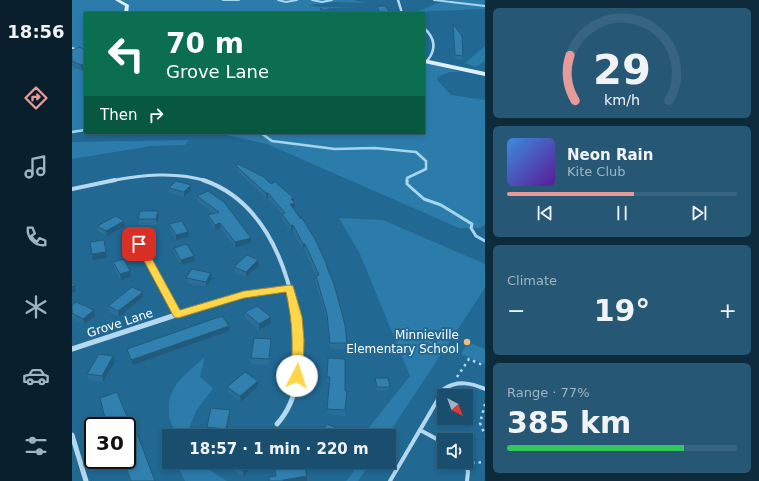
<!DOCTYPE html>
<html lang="en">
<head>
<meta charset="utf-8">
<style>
	:root { --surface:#194e6e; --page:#265876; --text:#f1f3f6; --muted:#9fb4c2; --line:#376581; --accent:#e69b98 }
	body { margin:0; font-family:"DejaVu Sans",sans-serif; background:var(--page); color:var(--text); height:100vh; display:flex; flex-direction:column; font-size:15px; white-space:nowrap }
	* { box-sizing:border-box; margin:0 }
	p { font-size:13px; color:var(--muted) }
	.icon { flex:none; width:22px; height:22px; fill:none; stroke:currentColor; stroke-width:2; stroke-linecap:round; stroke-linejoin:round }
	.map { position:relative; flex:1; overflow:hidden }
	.panel { display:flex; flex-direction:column; gap:8px; padding:8px; background:#0e2b3c; width:274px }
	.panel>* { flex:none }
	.hud { position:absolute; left:12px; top:12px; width:341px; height:122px; border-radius:0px; box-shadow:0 2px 6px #0003,0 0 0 1px var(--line); background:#0b6e4f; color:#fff; overflow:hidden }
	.needle { width:26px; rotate:139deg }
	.controls { position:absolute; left:365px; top:389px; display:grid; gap:8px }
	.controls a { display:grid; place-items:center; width:36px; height:36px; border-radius:0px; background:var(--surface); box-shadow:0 2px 6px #0003,0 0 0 1px var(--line); font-size:20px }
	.speed { position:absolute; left:12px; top:417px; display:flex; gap:8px; font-size:20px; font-weight:700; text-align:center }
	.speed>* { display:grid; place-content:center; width:52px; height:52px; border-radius:50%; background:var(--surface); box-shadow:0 2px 6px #0003,0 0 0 1px var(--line); line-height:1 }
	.speed .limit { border:2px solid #111; border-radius:6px; background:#fff; color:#111 }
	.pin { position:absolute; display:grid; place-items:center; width:34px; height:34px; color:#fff; margin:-17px; border-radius:8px; box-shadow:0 2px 6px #0006 }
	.me { position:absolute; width:44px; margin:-22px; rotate:5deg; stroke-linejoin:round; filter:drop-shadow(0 0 3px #0008) }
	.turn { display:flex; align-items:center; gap:14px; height:84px; padding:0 16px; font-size:18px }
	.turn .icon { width:52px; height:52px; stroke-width:2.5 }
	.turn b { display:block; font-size:28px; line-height:34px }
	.then { display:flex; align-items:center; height:38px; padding:0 16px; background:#0003; gap:8px; font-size:15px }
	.big { font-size:30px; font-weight:600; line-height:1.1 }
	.panel .tile { flex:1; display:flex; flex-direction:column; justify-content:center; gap:6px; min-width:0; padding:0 14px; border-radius:6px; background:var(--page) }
	.panel .dial { align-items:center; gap:0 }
	.dial svg { height:104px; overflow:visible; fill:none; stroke:var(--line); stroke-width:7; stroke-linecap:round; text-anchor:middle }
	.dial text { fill:var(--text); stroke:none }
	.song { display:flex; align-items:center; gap:12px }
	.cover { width:48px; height:48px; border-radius:6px; background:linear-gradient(135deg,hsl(210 70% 55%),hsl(270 70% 35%)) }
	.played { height:4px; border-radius:2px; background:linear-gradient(90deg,var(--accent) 55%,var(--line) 55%) }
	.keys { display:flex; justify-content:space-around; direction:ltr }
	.heat { display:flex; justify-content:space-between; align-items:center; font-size:22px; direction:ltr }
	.charge { height:6px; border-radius:3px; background:linear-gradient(90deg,#34c759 77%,var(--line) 0) }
	.trip { position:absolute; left:90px; top:429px; width:234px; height:40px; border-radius:0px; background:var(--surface); box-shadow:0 2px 6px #0003,0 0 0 1px var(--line); font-weight:600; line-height:40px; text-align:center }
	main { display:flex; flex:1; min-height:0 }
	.menu { display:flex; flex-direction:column; width:72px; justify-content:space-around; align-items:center; background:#0a1f2c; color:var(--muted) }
	.menu .icon { width:28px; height:28px }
	.menu .on { color:var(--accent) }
	.menu b { font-size:18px; color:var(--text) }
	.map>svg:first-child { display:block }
</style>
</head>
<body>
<main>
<nav class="menu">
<b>18:56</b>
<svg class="icon on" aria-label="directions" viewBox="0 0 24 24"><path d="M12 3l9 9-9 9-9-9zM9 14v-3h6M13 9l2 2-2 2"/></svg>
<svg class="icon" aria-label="music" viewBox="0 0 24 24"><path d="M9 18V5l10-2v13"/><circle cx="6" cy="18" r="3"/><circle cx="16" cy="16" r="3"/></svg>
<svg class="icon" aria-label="phone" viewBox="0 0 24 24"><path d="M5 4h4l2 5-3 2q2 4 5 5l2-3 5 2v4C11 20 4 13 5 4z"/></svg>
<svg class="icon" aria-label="climate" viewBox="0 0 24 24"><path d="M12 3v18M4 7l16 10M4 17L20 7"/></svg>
<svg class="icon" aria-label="car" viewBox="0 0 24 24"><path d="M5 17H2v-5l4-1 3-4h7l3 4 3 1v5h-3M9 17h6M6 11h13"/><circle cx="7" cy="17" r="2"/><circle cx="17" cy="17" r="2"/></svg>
<svg class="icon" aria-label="filters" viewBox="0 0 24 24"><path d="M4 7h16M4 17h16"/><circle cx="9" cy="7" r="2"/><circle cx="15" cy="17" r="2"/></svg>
</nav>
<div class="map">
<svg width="413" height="481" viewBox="0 0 413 481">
	<rect width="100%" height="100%" fill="#216893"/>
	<g fill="#2b7cab">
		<polygon points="0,0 282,0 294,3 262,2 237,5 245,7 288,7 258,8 244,13 13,13 13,132 0,132"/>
		<path d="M379,0H413V9L341,12C349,10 355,8 363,4C368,2 374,3 379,0Z"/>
		<polygon points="413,46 413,61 404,67 393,63"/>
		<polygon points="352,63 389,72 378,72 365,77 365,80 379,95 413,100 413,224 408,228 387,228 195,144 145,133 352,133"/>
		<polygon points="117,140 113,145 79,146 0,159 0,142"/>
		<polygon points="267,218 311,220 413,264 413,288 315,436 290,436 338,376 288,254"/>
		<polygon points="396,342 413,349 413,364 389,354"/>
		<path d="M133,357L128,377L141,388L124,411L114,436H104C102,429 97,420 97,412C94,387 116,372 133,357Z"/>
		<polygon points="104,462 138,462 138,470 155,481 113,481"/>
		<polygon points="285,462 299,462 286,481 274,481 278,477 286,464"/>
	</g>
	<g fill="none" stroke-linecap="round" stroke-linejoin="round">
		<g stroke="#a7d5ef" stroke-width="2">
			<polyline points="151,0 167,0"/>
			<polyline points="206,0 214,2 225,0"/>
			<polyline points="240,0 250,2 260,0"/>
			<polyline points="362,0 413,6"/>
		</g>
		<g stroke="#a7d5ef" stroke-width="2.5">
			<polyline points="0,132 13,130"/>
			<polyline points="189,133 200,141 263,149 303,148 344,152 354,161 354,169 335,178 335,181"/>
		</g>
		<polyline stroke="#a7d5ef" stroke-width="3" points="335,180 335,184 352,199 369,205 400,224 399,228 404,236 413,241"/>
		<g stroke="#b4d8ed" stroke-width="2.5" stroke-dasharray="2.5 4" stroke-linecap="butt">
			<polyline points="385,377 397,359 413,366"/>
			<polyline points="413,404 408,423 413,435"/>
			<polyline points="400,463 413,462"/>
		</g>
		<polyline stroke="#b4d8ed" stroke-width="2" points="0,48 13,52"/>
		<g stroke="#b4d8ed" stroke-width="4">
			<polyline points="348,430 372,443"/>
			<polyline points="394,462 396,472 395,481"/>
			<path d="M318,481L372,389C386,380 399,383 413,389"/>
		</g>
		<g stroke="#b4d8ed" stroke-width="2.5">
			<polyline points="326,0 330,13"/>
			<path d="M352,28C363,38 365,49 355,61"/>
		</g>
		<path stroke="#b4d8ed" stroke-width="3" d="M38,181C70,175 103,171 135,181"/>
		<g stroke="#b4d8ed" stroke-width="4">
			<path d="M131,180C188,199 213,258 223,312"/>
			<polyline points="0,189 43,180"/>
			<polyline points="67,244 105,312"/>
			<path d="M113,312C148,301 181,292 218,288"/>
		</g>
		<g stroke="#b4d8ed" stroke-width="5">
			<polyline points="104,311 106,315"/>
			<polyline points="0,349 116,311"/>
			<path d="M205,424C231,396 229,347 223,311"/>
			<polyline points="0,435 14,481"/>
		</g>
		<g fill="#e0f0fa" fill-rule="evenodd">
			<polygon points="43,0 48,0 57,5 56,13 52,13 53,6"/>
			<polygon points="352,59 413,72 413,76 352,63"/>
		</g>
	</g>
	<g fill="#2a6f97">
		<polygon points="305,6 316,10 319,13 306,13 304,9"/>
		<polygon points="381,24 391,56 391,60 382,59 381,28"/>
		<polygon points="0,50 13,50 13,70 10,71 0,67"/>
		<polygon points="164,166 199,184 222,202 223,208 221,209 255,268 275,343 274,349 258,349 255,320 243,281 244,276 232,249 231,250 221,231 219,231 210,219 210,214 196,198 194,198 165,171"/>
		<polygon points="119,185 119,190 112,197 97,193 97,188"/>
		<polygon points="136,191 179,238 179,243 163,248 149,228 143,230 137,220 136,215 142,214 125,201 125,196"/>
		<polygon points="87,217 85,225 66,225 66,219"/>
		<polygon points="52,221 53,226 35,236 26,231 25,226"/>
		<polygon points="97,224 117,237 104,240 98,230"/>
		<polygon points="102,248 122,256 123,261 109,265 102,253"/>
		<polygon points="41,262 59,277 49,280 42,268"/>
		<polygon points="187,266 174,277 163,272 162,267"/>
		<polygon points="139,273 140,278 134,287 115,283 114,278"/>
		<polygon points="71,292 71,297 47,317 37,312 36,306"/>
		<polygon points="0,305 23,316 12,324 0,318"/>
		<polygon points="173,312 199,323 187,330 173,318"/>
		<polygon points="157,331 61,365 56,355 55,349"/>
		<polygon points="199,345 197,365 179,364 179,358"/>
		<polygon points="41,356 43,362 31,382 16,380 15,374"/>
		<polygon points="256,358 273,391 275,391 273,416 255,414 258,383 255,383"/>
		<polygon points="303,378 318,387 317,390 304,390 303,381"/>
		<polygon points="186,386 169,402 156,393 155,387"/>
		<polygon points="28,398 58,424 83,481 58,481 50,460 55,460 55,426 35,426"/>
		<polygon points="158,410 158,416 154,435 135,433 135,427"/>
		<polygon points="149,462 184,462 171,477"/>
		<polygon points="250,462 257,462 256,465"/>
		<polygon points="202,465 235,476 235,481 197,481 197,477 203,476 202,470"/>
	</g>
	<g fill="#225a7b">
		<polygon points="13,64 13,70 10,71 9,65"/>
		<polygon points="119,185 119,190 112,197 112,192"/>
		<rect x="194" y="193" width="2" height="5"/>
		<polygon points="222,198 222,203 223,203 223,208 218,210 219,199"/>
		<polygon points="86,211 87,217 85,225 84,219"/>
		<polygon points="52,221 53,226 35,236 34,231"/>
		<polygon points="148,223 149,228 143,230 143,225"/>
		<polygon points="221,225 221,231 219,231 219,226"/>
		<polygon points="116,232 117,237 104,240 104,235"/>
		<polygon points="179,238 179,243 163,248 163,242"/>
		<polygon points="32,240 35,257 21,260 20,254"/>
		<polygon points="231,244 233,244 232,249 231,250"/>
		<polygon points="122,256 123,261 109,265 109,260"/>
		<polygon points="186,260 187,266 174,277 174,272"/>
		<polygon points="58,271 59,277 49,280 48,274"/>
		<polygon points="139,273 140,278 134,287 134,282"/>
		<polygon points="3,285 4,291 0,293 0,287"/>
		<polygon points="71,292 71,297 47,317 46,311"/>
		<polygon points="22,310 23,316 12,324 11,319"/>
		<polygon points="199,317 199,323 187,330 187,324"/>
		<polygon points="157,326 157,331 61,365 59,360"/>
		<polygon points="41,356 43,362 31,382 30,376"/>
		<polygon points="186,381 186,386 169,402 168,396"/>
		<polygon points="158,410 158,416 154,435 154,429"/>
		<polygon points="38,420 39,426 35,426 34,422"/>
		<polygon points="179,462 184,462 171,477 171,471"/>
		<polygon points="235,476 235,481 211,481 211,480"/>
	</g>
	<g fill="#3181b0" stroke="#225a7b">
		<polygon points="305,6 314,6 316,10 319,13 308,13"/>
		<polygon points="249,8 252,13 249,13"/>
		<polygon points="381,24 390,36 391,56 383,55"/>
		<polygon points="8,47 13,50 13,64 9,65 0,61 0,50"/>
		<polygon points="166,164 192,177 199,184 203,182 222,198 219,199 223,203 218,204 229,219 230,218 243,239 255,265 254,265 262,284 273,325 275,343 258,343 255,314 244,276 247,275 233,244 231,244 221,225 219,226 210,214 213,213 196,193 194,193 164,166"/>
		<polygon points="104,181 119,185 112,192 97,188"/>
		<polygon points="136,191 152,202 179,238 163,242 148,223 143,225 136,215 147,212 125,196"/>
		<polygon points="68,211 86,211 84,219 66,219"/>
		<polygon points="44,216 52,221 34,231 25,226"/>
		<polygon points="110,221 116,232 104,235 97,224"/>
		<polygon points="32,240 34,252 20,254 18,242"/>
		<polygon points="115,244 122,256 109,260 102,248"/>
		<polygon points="175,255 186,260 174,272 162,267"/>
		<polygon points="52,259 58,271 48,274 41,262"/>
		<polygon points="120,269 139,273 134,282 114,278"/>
		<polygon points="0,282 3,285 0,287"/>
		<polygon points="60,287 71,292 46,311 36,306"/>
		<polygon points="4,302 22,310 11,319 0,313 0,305"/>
		<polygon points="185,306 199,317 187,324 173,312"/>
		<polygon points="150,316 157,326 59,360 55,349"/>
		<polygon points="182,338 199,339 197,359 179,358"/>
		<polygon points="27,354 41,356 30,376 15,374"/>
		<polygon points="256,358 273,359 273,391 275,391 273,410 255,409 258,377 255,377"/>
		<polygon points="173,372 186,381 168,396 155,387"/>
		<polygon points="303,378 316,378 318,387 305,387"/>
		<polygon points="45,392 58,424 61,423 83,481 59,481 51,460 55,460 55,426 40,426 38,420 34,422 28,398"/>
		<polygon points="139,408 158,410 154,429 135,427"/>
		<polygon points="255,424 278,434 276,436 247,436"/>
		<polygon points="156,462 179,462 171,471"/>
		<polygon points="217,462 231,462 235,476 211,480 211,481 197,481 197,477 204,476 202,465"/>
	</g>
	<path fill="#ffd54a" stroke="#a68a30" d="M67,241L72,244L108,310L172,291L218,285L221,286L230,317L232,340L231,376L229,379L225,381L221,379L219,376C221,343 221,324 214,292L172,298L106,318L102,317L63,244Z"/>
	<circle fill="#fabb75" stroke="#216893" stroke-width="1.5" cx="395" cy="342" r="4"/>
	<g text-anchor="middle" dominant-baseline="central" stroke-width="4" stroke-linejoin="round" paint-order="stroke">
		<g font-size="12" fill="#fff" stroke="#216893">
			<text transform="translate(48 323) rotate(-18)">Grove Lane</text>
		</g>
		<g font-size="12" fill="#fff" stroke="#216893" text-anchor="end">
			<text x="387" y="335">Minnieville<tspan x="387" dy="14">Elementary School</tspan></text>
		</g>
	</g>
</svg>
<div class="controls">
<a><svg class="needle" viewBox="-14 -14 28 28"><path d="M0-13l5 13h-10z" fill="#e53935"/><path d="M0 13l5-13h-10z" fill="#9fb4c2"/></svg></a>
<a><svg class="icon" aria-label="sound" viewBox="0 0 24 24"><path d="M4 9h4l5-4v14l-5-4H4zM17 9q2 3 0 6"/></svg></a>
</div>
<div class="speed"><div class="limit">30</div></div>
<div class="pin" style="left:67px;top:244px;background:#d93025"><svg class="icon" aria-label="arrive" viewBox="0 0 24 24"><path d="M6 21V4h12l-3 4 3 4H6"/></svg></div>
<svg class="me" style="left:225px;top:376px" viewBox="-20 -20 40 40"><circle r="19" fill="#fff"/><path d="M0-13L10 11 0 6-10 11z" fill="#ffd54a"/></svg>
<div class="trip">18:57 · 1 min · 220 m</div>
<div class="hud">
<div class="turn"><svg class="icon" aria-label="left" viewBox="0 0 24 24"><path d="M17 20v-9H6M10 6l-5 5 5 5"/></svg><div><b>70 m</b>Grove Lane</div></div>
<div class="then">Then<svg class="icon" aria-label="right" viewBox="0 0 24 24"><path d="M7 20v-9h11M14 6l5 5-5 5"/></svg></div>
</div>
</div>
<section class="panel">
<div class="tile dial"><svg viewBox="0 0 100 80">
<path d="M14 69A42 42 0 1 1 86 69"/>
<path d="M14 69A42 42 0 0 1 10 34" stroke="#e69b98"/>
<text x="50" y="56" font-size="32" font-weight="700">29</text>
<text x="50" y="72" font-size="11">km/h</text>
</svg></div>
<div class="tile">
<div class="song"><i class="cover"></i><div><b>Neon Rain</b><p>Kite Club</p></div></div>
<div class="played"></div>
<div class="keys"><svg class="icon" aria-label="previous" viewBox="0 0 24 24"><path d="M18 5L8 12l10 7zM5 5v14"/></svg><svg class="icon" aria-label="pause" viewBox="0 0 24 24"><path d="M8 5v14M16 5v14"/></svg><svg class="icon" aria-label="next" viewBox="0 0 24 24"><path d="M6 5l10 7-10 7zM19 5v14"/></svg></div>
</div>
<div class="tile"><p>Climate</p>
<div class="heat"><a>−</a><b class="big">19°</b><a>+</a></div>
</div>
<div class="tile"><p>Range · 77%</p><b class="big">385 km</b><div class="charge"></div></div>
</section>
</main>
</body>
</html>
